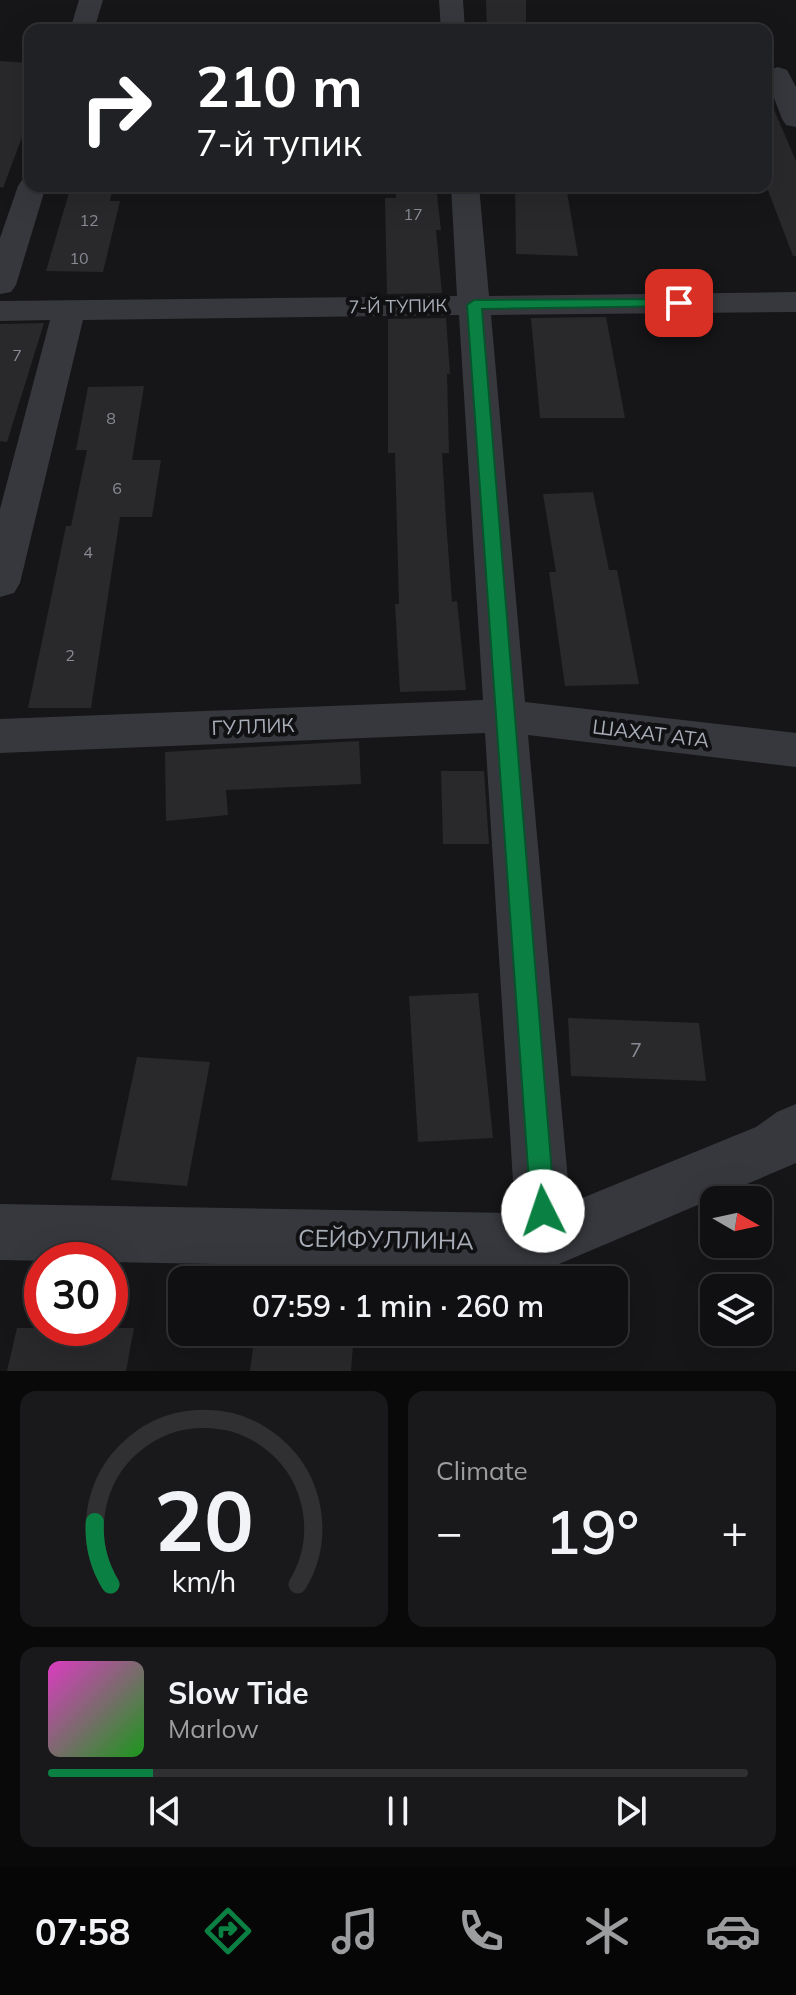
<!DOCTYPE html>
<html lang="en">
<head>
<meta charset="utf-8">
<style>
	:root { --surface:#101012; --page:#19191b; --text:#f1f3f6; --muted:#9c9d9f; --line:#303032; --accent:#0b8043 }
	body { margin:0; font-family:Mulish,sans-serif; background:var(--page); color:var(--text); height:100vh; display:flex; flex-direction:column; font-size:30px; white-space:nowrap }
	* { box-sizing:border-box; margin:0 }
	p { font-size:26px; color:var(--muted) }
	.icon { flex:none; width:44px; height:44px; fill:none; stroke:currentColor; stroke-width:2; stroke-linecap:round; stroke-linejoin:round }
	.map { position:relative; height:1371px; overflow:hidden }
	.side { display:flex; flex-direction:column; gap:20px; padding:20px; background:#09090a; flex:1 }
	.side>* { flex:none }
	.hud { position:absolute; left:24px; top:24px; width:748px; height:168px; border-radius:16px; box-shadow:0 8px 32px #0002,0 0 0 2px var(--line); background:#202124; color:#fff; overflow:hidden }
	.needle { width:52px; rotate:99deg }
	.buttons { position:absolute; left:700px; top:1186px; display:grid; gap:16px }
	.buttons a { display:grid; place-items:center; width:72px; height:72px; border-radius:16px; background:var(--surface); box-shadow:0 8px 32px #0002,0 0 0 2px var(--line); font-size:40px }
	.speed { position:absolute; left:24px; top:1242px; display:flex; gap:16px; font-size:40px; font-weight:700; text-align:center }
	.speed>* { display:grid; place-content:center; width:104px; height:104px; border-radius:50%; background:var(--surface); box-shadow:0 8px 32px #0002,0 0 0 2px var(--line); line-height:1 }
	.speed .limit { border:12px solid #d22; background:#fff; color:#111 }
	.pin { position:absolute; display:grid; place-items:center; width:68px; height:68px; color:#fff; margin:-34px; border-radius:16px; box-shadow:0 4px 12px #0006 }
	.me { position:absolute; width:88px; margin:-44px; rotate:356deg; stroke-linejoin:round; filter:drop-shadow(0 0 6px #0008) }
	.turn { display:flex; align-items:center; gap:28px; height:168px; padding:0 40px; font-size:36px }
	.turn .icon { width:104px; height:104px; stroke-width:2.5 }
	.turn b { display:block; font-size:56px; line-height:68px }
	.big { font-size:60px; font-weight:600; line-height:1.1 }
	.side .widget { flex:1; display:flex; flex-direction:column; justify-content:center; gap:12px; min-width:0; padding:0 28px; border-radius:16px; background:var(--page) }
	.side .dial { align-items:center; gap:0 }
	.dial svg { height:208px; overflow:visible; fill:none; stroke:var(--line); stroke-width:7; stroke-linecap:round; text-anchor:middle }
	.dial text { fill:var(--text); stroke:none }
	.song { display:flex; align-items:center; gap:24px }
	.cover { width:96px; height:96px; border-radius:12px; background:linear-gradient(135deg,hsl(310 70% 55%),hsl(120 70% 35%)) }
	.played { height:8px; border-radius:4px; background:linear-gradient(90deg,var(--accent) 15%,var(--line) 15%) }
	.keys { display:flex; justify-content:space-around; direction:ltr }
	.heat { display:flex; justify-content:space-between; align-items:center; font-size:44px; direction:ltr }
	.side .tiles { flex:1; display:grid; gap:20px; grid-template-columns:1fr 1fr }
	.widget:last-child { grid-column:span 2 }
	.trip { position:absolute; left:168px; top:1266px; width:460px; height:80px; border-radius:16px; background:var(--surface); box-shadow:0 8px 32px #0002,0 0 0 2px var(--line); font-weight:600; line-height:80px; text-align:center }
	.tab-bar { display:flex; height:128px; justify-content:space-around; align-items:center; background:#060607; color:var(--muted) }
	.tab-bar .icon { width:56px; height:56px }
	.tab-bar .active { color:var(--accent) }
	.tab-bar b { font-size:36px; color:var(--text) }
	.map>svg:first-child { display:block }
</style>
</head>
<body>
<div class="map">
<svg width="796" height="1371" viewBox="0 0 796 1371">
	<rect width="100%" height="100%" fill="#161618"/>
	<g fill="#29292c">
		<polygon points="486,0 526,0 526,30 487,30"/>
		<polygon points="0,61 30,63 30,116 3,188 0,187"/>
		<polygon points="766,91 796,161 796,256 793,256 766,185"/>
		<polygon points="71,186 113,186 110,201 120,201 103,272 46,271"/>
		<polygon points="395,186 436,186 441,230 436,230 442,293 387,294 385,198 396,198"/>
		<polygon points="515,186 566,186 578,256 516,254"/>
		<polygon points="606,317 625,418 540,418 531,318"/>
		<polygon points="446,318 450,374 447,374 449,453 442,453 446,520 452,602 457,601 466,690 400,692 395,604 399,604 395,453 388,453 388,319"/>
		<polygon points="44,323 7,442 0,441 0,324"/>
		<polygon points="144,386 132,460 161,460 152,517 120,517 91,708 28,708 66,526 71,526 87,450 76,450 88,387"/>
		<polygon points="593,492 609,570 617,570 639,684 565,686 549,572 556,572 543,494"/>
		<polygon points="359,741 361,784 226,790 228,815 166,821 165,752"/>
		<polygon points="441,771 484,771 489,844 443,844"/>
		<polygon points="478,993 493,1138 418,1142 409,996"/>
		<polygon points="568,1018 699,1023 706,1081 571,1076"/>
		<polygon points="137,1057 210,1062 187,1186 111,1180"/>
		<polygon points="17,1328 134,1328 126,1371 7,1371"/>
		<polygon points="255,1332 354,1332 351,1371 250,1371"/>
	</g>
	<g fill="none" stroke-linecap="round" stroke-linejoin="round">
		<g fill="#37383d" fill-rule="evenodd">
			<polygon points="79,0 103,0 94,30 70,30"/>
			<polygon points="439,0 463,0 465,30 441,30"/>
			<polygon points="778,67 787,70 796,87 796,127 786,125 782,119 766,77 769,70"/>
			<polygon points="30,178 30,186 46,186 16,285 11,292 0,294 0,238 18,186 22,180"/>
			<polygon points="451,186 479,186 489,296 796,292 796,312 491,315 525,702 796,733 796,767 528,735 570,1203 756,1127 777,1112 796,1104 796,1163 545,1270 0,1260 0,1204 515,1213 485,733 0,753 0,719 483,700 459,315 83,320 20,583 14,593 0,597 0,509 50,320 0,321 0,301 457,296"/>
		</g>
	</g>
	<polygon fill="#0b8043" stroke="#07532c" stroke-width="2" points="679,299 686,303 684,306 482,309 555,1211 552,1220 543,1223 534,1220 531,1211 467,305 474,300"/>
	<g text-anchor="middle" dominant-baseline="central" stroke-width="8" stroke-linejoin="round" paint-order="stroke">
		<g font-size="16" fill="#888b94">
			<text x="413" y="214">17</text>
			<text x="89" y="220">12</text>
			<text x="79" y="258">10</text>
			<text x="17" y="355">7</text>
			<text x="111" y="418">8</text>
			<text x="117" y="488">6</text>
			<text x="88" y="552">4</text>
			<text x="70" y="655">2</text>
		</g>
		<g font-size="18" fill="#a8adb8" stroke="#111113">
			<text transform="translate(398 306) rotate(-1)">7-Й ТУПИК</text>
		</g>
		<g font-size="20" fill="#a8adb8" stroke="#111113">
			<text transform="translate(253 726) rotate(-2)">ГУЛЛИК</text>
			<text transform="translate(651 733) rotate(7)">ШАХАТ АТА</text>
		</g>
		<g font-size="20" fill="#888b94">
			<text x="636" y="1049">7</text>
		</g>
		<g font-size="24" fill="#a8adb8" stroke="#111113">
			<text transform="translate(386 1239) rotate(1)">СЕЙФУЛЛИНА</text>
		</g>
	</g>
</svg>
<div class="buttons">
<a><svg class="needle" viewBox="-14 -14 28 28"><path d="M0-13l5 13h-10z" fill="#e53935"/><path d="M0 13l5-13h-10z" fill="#9c9d9f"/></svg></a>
<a><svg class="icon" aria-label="layers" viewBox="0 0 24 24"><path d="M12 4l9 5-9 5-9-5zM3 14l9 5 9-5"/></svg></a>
</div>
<div class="speed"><div class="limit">30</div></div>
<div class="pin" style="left:679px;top:303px;background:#d93025"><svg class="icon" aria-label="arrive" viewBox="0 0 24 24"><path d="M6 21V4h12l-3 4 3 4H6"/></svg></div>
<svg class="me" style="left:543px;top:1211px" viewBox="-20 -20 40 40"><circle r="19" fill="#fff"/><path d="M0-13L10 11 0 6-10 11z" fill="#0b8043"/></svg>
<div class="trip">07:59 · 1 min · 260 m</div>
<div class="hud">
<div class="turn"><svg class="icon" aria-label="right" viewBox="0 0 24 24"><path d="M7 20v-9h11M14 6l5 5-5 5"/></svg><div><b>210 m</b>7-й тупик</div></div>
</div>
</div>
<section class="side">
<div class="tiles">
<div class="widget dial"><svg viewBox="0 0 100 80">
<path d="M14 69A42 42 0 1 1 86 69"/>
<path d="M14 69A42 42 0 0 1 8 45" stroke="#0b8043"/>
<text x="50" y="56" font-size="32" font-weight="700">20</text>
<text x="50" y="72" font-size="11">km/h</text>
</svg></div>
<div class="widget"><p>Climate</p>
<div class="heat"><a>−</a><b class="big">19°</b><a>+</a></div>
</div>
<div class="widget">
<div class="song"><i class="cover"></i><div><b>Slow Tide</b><p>Marlow</p></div></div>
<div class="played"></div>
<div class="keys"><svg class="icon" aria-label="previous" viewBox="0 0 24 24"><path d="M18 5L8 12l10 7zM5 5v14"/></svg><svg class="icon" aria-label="pause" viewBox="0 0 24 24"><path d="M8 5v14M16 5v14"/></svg><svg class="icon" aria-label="next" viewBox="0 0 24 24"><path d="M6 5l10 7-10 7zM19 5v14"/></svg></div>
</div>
</div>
</section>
<nav class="tab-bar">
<b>07:58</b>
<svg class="icon active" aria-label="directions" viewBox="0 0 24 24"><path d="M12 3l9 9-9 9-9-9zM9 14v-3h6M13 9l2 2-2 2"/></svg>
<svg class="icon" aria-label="music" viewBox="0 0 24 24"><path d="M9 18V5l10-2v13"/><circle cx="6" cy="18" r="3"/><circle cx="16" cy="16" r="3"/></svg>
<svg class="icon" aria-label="phone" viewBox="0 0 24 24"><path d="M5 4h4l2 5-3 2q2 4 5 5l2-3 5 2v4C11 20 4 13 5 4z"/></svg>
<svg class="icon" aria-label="climate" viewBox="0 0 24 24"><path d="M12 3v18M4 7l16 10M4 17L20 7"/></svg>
<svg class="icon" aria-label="car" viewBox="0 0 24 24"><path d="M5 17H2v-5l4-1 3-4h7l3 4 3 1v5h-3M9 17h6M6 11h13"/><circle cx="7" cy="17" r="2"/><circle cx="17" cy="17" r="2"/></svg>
</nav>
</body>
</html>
